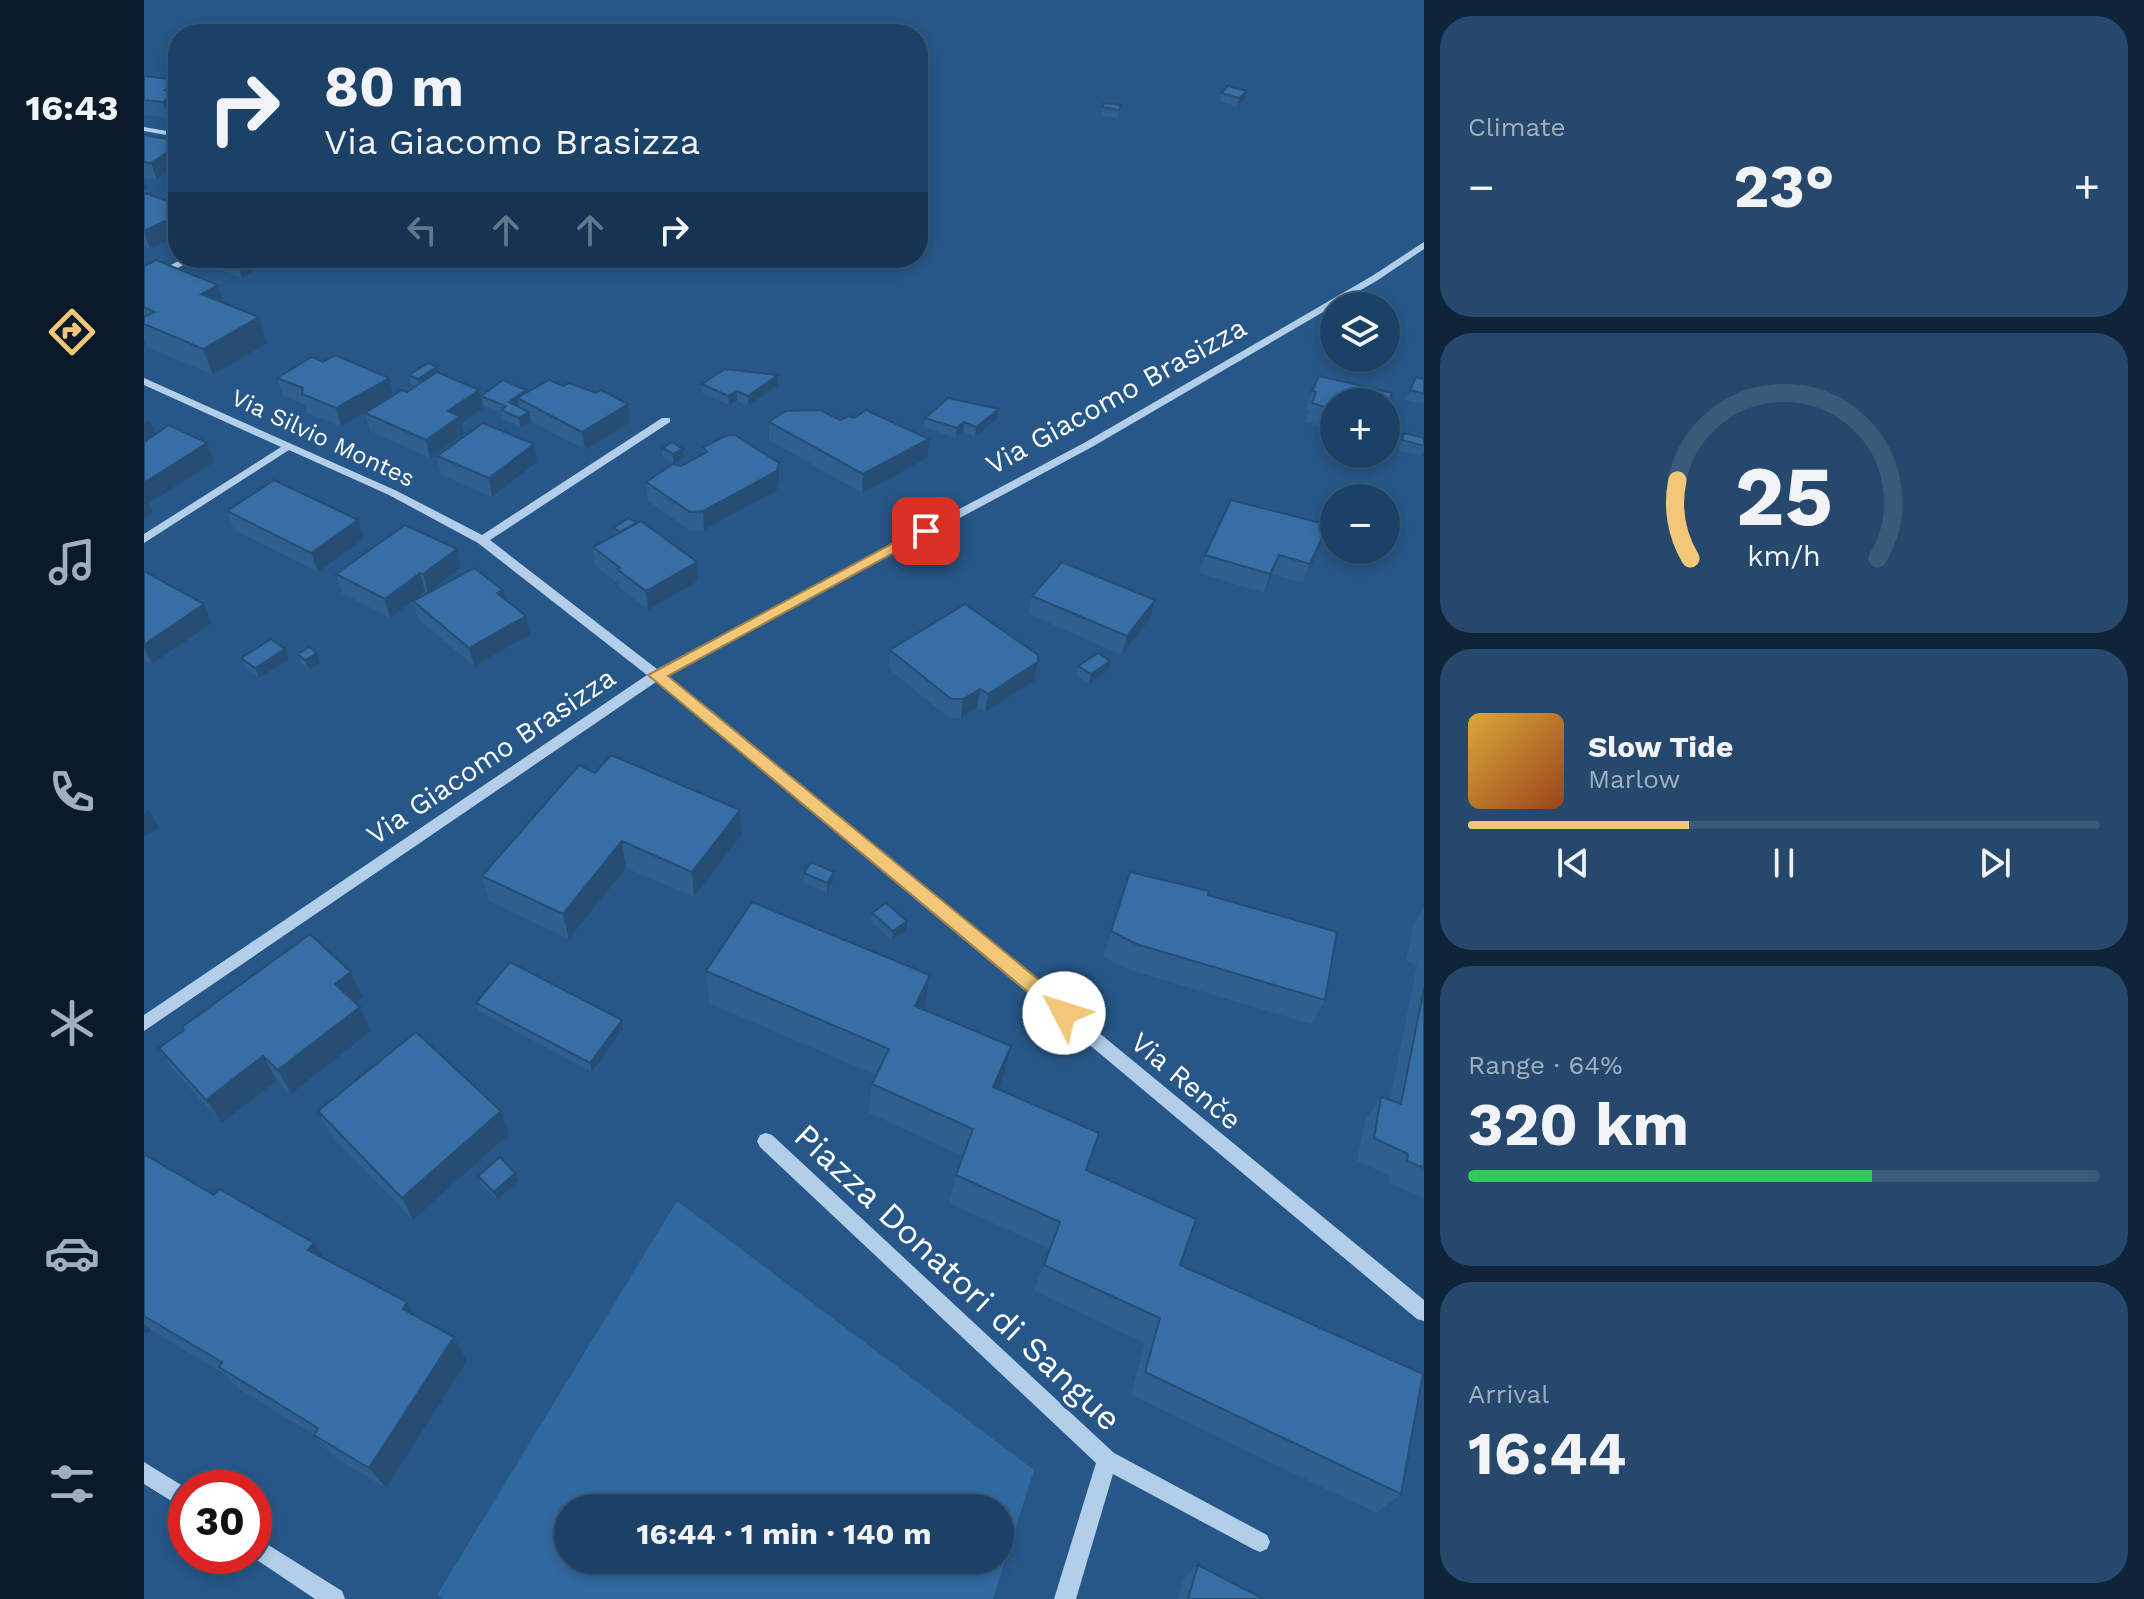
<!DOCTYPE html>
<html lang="en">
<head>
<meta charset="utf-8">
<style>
	:root { --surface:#1c4166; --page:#25486c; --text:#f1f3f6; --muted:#a0afbf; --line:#3a5a7a; --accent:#f2c777 }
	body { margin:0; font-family:"Work Sans",sans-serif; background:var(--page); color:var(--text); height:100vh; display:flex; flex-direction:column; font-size:30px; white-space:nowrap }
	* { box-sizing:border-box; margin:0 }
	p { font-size:26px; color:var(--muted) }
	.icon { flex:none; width:44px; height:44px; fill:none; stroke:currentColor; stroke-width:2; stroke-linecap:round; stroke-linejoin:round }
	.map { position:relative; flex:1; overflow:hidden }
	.panel { display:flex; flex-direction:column; gap:16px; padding:16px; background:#0f2438; width:720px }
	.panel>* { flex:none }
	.banner { position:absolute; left:24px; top:24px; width:760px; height:244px; border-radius:32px; box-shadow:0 4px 12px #0003,0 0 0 2px var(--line); background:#1c4166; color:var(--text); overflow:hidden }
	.fabs { position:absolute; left:1176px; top:292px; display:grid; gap:16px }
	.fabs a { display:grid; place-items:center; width:80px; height:80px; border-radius:50%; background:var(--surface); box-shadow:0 4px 12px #0003,0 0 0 2px var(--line); font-size:40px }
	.speed { position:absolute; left:24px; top:1470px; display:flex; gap:16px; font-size:40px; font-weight:700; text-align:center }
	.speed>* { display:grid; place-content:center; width:104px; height:104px; border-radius:50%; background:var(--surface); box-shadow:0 4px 12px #0003,0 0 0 2px var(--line); line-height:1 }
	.speed .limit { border:12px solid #d22; background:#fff; color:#111 }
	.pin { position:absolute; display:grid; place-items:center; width:68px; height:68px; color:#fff; margin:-34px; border-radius:16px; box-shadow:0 4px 12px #0006 }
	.me { position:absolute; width:88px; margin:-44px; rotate:310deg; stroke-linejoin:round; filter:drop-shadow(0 0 6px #0008) }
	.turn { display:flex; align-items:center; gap:28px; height:168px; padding:0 24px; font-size:36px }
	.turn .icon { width:104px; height:104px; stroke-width:2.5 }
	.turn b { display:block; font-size:56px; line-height:68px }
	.lanes { display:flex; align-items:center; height:76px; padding:0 24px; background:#0003; justify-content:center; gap:40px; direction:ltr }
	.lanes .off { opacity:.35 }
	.big { font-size:60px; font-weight:700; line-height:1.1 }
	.panel .widget { flex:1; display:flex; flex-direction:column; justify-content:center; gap:12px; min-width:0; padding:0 28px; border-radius:32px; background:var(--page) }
	.panel .dial { align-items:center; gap:0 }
	.dial svg { height:208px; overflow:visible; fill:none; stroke:var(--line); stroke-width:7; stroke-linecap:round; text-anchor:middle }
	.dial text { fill:var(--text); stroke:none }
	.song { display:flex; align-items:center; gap:24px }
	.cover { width:96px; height:96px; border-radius:12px; background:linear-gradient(135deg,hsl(40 70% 55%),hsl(20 70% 35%)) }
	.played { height:8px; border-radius:4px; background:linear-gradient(90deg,var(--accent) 35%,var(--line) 35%) }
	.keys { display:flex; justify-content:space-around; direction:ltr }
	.heat { display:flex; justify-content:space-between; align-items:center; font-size:44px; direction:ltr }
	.charge { height:12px; border-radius:6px; background:linear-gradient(90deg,#34c759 64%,var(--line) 0) }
	.trip { position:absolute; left:410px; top:1494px; width:460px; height:80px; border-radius:40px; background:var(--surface); box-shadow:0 4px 12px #0003,0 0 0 2px var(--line); font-weight:700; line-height:80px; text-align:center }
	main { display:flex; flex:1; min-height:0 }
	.tabs { display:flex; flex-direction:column; width:144px; justify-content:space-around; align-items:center; background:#0b1a29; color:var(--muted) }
	.tabs .icon { width:56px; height:56px }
	.tabs .selected { color:var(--accent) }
	.tabs b { font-size:36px; color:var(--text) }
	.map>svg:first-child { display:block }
</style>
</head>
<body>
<main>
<nav class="tabs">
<b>16:43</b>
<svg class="icon selected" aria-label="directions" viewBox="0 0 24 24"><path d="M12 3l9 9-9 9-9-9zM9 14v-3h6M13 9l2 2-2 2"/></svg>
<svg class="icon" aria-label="music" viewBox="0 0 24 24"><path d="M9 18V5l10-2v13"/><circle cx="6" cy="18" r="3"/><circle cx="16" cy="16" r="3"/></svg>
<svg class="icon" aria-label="phone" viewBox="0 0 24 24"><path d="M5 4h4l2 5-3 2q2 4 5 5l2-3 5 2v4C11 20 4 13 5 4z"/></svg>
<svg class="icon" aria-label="climate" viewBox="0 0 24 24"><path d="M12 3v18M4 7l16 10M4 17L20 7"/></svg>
<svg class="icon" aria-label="car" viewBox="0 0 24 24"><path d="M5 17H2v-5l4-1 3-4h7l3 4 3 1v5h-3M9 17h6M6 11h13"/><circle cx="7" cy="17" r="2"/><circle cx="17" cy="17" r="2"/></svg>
<svg class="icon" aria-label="filters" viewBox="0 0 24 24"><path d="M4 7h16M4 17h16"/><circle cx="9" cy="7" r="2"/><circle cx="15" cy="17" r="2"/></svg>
</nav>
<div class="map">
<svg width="1280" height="1599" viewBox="0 0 1280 1599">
	<rect width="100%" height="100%" fill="#265788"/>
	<path fill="#3069a0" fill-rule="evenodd" d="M533,1201L890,1470L849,1599H300L293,1595ZM424,1508H856V1560H424Z"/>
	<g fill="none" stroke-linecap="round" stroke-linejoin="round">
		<g fill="#b2cee9" fill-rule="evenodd">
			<polygon points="0,127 34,133 34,137 0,131"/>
			<polygon points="1280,242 1280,249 1234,280 948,447 521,676 1280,1300 1280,1321 1273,1319 512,682 0,1031 0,1015 503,675 334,543 245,495 145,450 0,543 0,534 137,447 0,385 0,378 253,491 338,535 518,418 526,418 526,422 346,540 513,669 940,443 1228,276"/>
			<polygon points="41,258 53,258 0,285 0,278"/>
			<polygon points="622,1133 628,1135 970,1453 1123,1535 1126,1542 1123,1549 1116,1552 1109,1549 969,1474 932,1599 910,1599 952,1463 616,1147 613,1141 616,1135"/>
			<polygon points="0,1462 42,1488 42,1510 0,1484"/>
			<polygon points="110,1536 198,1591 201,1599 171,1599 107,1556 110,1556"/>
		</g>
	</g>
	<g fill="#2e5f8e">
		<polygon points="0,76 26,86 28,92 32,93 34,99 34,112 25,118 0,115"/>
		<polygon points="1103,91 1101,99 1093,106 1076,102 1077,93"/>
		<polygon points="977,105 974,118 957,116 958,107"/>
		<polygon points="0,135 34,141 34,165 13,180 0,178"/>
		<polygon points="0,193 34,204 34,235 6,249 0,246"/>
		<polygon points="59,258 130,258 98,278 61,263"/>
		<polygon points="0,266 74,285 80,303 123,343 69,375 3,347 0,339"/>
		<polygon points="179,362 249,395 263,392 271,386 267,385 265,375 294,373 335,390 339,408 318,423 320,434 286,458 226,431 221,413 231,407 197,426 163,413 161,405 139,396 133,378"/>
		<polygon points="634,375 634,385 604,406 593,401 585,405 558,393 558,384"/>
		<polygon points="1272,377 1280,379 1280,404 1262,400"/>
		<polygon points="419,386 484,404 486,422 441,450 386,421 376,427 359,419 358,413 339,405 337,396 382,390 382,392"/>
		<polygon points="1168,391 1242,408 1190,402 1190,430 1161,422 1165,410 1162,409"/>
		<polygon points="855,409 854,418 831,437 819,431 812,438 780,427 781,418"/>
		<polygon points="696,420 783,458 718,493 625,440 625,422"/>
		<polygon points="1260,433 1280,438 1280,453 1279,453 1279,451 1277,456 1254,450"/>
		<polygon points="559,447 635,463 635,482 633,490 560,530 547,531 504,501 502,482 560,454"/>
		<polygon points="519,448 540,458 529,464 519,457"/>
		<polygon points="293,456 393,462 348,497 297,475"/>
		<polygon points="83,511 220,539 174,572 90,530"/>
		<polygon points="469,528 553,562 554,581 504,610 476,588 475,584 451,566 449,547 470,536"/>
		<polygon points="1177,544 1159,583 1128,574 1120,593 1055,573 1061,555"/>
		<polygon points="317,568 287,591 361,599 382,616 386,635 330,666 274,619 269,601 284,593 281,591 246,618 198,593 192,574"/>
		<polygon points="0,571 60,604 68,623 8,664 0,660"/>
		<polygon points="888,596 1011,600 1006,619 978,655 885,614"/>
		<polygon points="141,649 145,659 115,678 101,667 97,658"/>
		<polygon points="746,650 894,662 890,681 841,712 833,707 817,718 805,718 745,669"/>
		<polygon points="154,654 176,663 165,670 158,664"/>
		<polygon points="934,666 964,671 945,684 932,675"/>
		<polygon points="451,773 597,836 550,897 482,868 425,939 345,901 338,876"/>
		<polygon points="986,872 1064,895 1181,1000 1167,1024 983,969 959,957"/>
		<polygon points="660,873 689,881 683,892 660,883"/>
		<polygon points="1280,907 1280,1198 1245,1183 1246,1176 1213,1161 1221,1120 1237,1097 1246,1100 1273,965 1262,961 1269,926"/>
		<polygon points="728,913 762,930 748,940 727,922"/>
		<polygon points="562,971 781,1007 780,1010 859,1077 854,1089 942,1170 1257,1494 1232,1513 987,1395 1001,1343 890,1291 906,1249 805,1203 812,1175 819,1156 725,1113 728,1084 732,1075 565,1003"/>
		<polygon points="218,997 211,1003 216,1007 227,1031 147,1094 133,1080 78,1123 32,1073 15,1048"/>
		<polygon points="332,1003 478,1020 479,1029 448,1072 335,1011"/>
		<polygon points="174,1111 365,1134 269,1220 186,1134"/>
		<polygon points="0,1154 180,1259 263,1302 271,1316 310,1337 323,1361 242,1488 189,1456 170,1435 97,1390 81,1374 7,1330 3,1335 0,1333"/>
		<polygon points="371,1173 374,1181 353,1200 337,1184 334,1176"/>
		<polygon points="1054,1565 1120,1599 1034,1599 1040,1578"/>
	</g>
	<g fill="#264d74">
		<polygon points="26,86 29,95 32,93 34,99 34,112 25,118 19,102 21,90"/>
		<polygon points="1103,91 1101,99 1093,106 1095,98"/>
		<polygon points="34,145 34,165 13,180 7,163"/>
		<polygon points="0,180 3,188 0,191"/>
		<polygon points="34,215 34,235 6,249 0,231"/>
		<polygon points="96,258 130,258 98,278 92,260"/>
		<polygon points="74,285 82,311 57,294"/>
		<polygon points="115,317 123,343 69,375 59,349"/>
		<polygon points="293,367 295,376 276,388 274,379"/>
		<polygon points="634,375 634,385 604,406 604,396"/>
		<polygon points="245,378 249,396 197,426 192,408"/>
		<polygon points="335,390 339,408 318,423 320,434 286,458 282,440 304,411"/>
		<polygon points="382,390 384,399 373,398 375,406 367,411 365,402"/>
		<polygon points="593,391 593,401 585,405 584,396"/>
		<polygon points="484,404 486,422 441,450 438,432"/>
		<polygon points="855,409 854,418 831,437 832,427"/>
		<polygon points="385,412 387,422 376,427 375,418"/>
		<polygon points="6,420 14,438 0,446 0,423"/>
		<polygon points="820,422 819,431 812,438 813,428"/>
		<polygon points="785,439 783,458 718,493 719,474"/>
		<polygon points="63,443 70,462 5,503 9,513 0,519 0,483"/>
		<polygon points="390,444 393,462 348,497 345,478"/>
		<polygon points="539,449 540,458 529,464 529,454"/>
		<polygon points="635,463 635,482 633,490 560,530 559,511"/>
		<polygon points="214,520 220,539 174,572 167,553"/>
		<polygon points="1184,525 1177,544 1159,583 1166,564"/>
		<polygon points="313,549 317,568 284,593 279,574"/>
		<polygon points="1135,555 1128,574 1120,593 1126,574"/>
		<polygon points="553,562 554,581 504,610 502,591"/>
		<polygon points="276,573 281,591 246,618 241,599"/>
		<polygon points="359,590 363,609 353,593"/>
		<polygon points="1011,600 1006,619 978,655 983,636"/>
		<polygon points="60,604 68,623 8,664 0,648 0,645"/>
		<polygon points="382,616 386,635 330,666 325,648"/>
		<polygon points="141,649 145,659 115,678 111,668"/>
		<polygon points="173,653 176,663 165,670 161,660"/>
		<polygon points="966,661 964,671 945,684 947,674"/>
		<polygon points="894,662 890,681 841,712 844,694"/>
		<polygon points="836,689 833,707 817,718 819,699"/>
		<polygon points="5,810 15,828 0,837 0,813"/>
		<polygon points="596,810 597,836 550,897 548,872"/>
		<polygon points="478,841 482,868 425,939 419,914"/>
		<polygon points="690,872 689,881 683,892 683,883"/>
		<polygon points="763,921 762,930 748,940 749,931"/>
		<polygon points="207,972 218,997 203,1009 191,984"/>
		<polygon points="786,975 781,1007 766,1037 771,1006"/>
		<polygon points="216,1007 227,1031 147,1094 134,1070"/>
		<polygon points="478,1020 479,1029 448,1072 446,1063"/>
		<polygon points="867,1046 859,1077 842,1117 849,1087"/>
		<polygon points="119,1056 133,1080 78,1123 62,1100"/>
		<polygon points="357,1111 365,1134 269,1220 258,1198"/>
		<polygon points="371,1173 374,1181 353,1200 350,1192"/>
		<polygon points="170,1243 187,1270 164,1250"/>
		<polygon points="263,1302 277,1327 259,1309"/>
		<polygon points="0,1324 7,1330 3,1335 0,1332"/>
		<polygon points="310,1337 323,1361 242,1488 225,1468"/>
	</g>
	<g fill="#366ea5" stroke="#264d74" stroke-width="2">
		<polygon points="0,76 23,79 26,86 21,90 32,93 19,102 0,100"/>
		<polygon points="1084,86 1103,91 1095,98 1077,93"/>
		<polygon points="960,103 977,105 975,110 958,107"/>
		<polygon points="0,135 34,141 34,145 7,163 0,162"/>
		<polygon points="0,193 34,204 34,215 0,231"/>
		<polygon points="12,260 74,285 57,294 115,317 59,349 0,324 0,317 11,312 0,307 0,266"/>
		<polygon points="191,355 245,378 192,408 158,394 159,388 133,378 168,357 179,362"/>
		<polygon points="284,363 293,367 274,379 265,375"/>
		<polygon points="581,369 634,375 604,396 593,391 584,396 558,384"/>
		<polygon points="293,372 335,390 304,411 316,416 282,440 221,413 258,390 263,392"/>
		<polygon points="1175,376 1248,393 1242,408 1242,402 1190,402 1190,410 1168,403 1172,392 1168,391"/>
		<polygon points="1272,377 1280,379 1280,394 1266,390"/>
		<polygon points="359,380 382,390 365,402 385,412 375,418 357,410 362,406 337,396"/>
		<polygon points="405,380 419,386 425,383 452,393 457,390 484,404 438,432 373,398"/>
		<polygon points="804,398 855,409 832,427 820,422 813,428 781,418"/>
		<polygon points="676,410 696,420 705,416 710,418 722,410 785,439 719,474 625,422 642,411"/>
		<polygon points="339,423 390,444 345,478 293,456"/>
		<polygon points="25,425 63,443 0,483 0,442"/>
		<polygon points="1260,433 1280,438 1280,446 1258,440"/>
		<polygon points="583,435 591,435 635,463 633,471 559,511 546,512 502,482 529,464 537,466 563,452 559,447"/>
		<polygon points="528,442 539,449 529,454 519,448"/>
		<polygon points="130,480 214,520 167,553 83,511"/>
		<polygon points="1087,500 1184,525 1166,564 1135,555 1126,574 1061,555"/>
		<polygon points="485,518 493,523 476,532 469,528"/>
		<polygon points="497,521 553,562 502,591 473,569 476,568 449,547"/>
		<polygon points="261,525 313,549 279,574 276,573 241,599 192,574"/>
		<polygon points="918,562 1011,600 983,636 888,596"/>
		<polygon points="330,568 359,590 353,593 382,616 325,648 269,601"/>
		<polygon points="0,571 60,604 0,645"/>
		<polygon points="821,604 894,655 894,662 844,694 836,689 819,699 807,699 746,650"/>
		<polygon points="127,639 141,649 111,668 97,658"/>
		<polygon points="165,647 173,653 161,660 154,654"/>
		<polygon points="954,653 966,661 947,674 934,666"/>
		<polygon points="467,755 596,810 548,872 478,841 419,914 338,876 435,765 451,773"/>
		<polygon points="667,862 690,872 683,883 660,873"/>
		<polygon points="986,872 1065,891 1064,895 1193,932 1181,1000 992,944 967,931"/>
		<polygon points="608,902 786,975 771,1006 867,1046 849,1087 955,1133 942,1170 1052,1219 1036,1265 1279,1374 1257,1494 1001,1372 1016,1318 900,1265 916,1222 812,1175 829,1129 728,1084 745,1049 562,971"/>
		<polygon points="742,903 763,921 749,931 728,913"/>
		<polygon points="166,934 207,972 191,984 216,1007 134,1070 119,1056 62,1100 15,1048 40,1030 38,1027"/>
		<polygon points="366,962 478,1020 446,1063 332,1003"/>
		<polygon points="1280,988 1280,1168 1263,1161 1264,1154 1230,1138 1237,1097 1257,1104"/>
		<polygon points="272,1032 357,1111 258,1198 174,1111"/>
		<polygon points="0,1154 70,1195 75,1189 170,1243 164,1250 263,1302 259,1309 310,1337 225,1468 170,1435 174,1428 75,1367 78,1362 0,1316"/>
		<polygon points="356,1157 371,1173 350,1192 334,1176"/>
		<polygon points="1054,1565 1120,1599 1044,1599"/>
	</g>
	<polygon fill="#f2c777" stroke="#9d814d" stroke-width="2" points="777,528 790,531 524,676 928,1007 931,1013 928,1020 920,1022 504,675"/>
	<g text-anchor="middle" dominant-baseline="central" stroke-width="8" stroke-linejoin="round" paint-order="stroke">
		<g font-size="24" fill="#fff" stroke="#265788">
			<text transform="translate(179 438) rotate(25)">Via Silvio Montes</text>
		</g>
		<g font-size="28" fill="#fff" stroke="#265788">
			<text transform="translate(972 396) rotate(-29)">Via Giacomo Brasizza</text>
			<text transform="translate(347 756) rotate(-34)">Via Giacomo Brasizza</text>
			<text transform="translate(1042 1081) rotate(40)">Via Renče</text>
		</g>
		<g font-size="34" fill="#fff" stroke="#265788">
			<text transform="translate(814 1277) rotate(43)">Piazza Donatori di Sangue</text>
		</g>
	</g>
</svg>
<div class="fabs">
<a><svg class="icon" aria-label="layers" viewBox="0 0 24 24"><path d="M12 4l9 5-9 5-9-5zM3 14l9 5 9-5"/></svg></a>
<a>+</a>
<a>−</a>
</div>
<div class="speed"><div class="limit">30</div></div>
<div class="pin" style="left:782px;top:531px;background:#d93025"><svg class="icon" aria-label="arrive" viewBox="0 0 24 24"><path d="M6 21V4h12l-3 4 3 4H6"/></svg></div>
<svg class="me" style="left:920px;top:1013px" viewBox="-20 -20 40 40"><circle r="19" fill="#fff"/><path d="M0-13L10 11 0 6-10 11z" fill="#f2c777"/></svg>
<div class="trip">16:44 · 1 min · 140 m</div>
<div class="banner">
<div class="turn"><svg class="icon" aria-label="right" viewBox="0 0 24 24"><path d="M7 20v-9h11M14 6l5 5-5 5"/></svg><div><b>80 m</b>Via Giacomo Brasizza</div></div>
<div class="lanes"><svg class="icon off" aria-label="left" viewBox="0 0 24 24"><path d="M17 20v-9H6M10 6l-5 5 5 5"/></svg><svg class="icon off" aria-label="ahead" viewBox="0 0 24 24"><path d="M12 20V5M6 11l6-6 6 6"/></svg><svg class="icon off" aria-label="ahead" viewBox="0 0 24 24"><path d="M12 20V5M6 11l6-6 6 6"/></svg><svg class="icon" aria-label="right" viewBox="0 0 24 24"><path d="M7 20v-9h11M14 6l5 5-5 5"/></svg></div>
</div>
</div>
<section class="panel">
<div class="widget"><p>Climate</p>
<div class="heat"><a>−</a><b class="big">23°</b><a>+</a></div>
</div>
<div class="widget dial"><svg viewBox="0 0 100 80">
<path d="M14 69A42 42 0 1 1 86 69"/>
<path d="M14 69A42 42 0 0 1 9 39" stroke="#f2c777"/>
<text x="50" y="56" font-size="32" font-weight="700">25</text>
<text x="50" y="72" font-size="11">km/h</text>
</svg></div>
<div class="widget">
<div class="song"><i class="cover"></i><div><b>Slow Tide</b><p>Marlow</p></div></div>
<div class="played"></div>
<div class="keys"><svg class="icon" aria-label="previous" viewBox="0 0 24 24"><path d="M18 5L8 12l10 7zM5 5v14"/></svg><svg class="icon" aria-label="pause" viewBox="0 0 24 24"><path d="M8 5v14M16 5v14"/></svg><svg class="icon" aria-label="next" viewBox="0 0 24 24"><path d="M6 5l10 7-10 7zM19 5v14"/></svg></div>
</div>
<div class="widget"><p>Range · 64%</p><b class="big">320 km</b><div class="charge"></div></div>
<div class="widget"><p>Arrival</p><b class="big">16:44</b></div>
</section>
</main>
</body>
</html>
